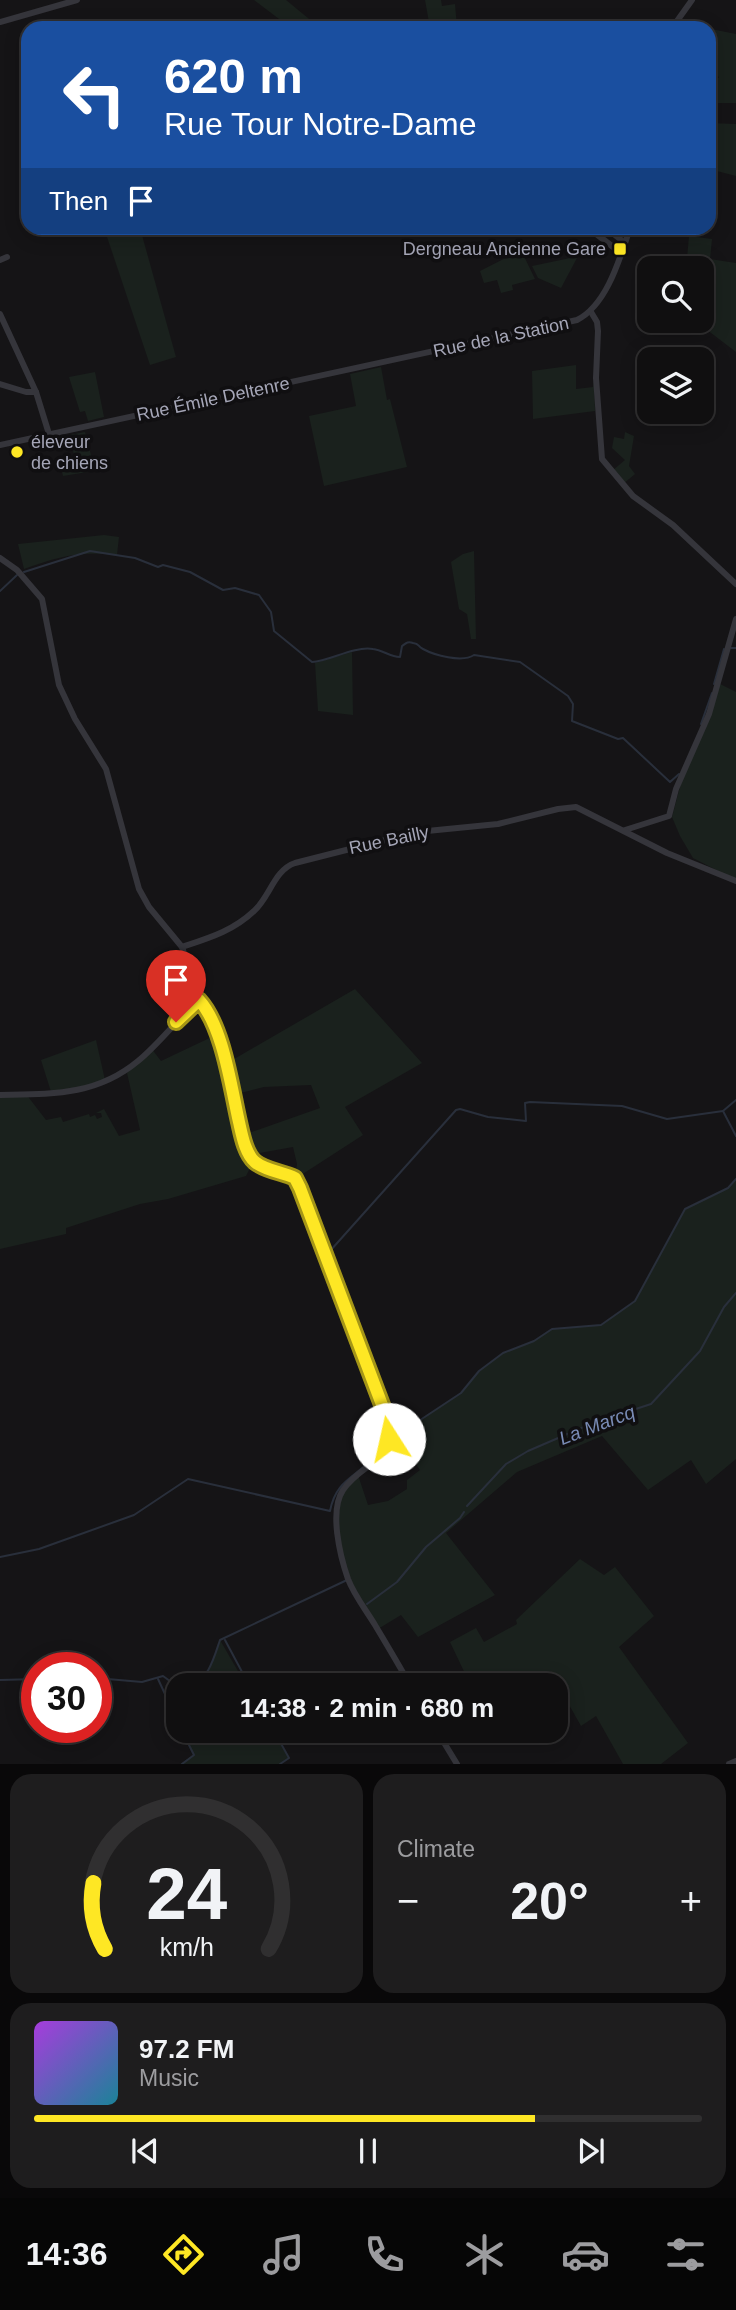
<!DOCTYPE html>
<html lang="en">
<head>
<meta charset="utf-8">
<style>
	:root { --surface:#100f10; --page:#1e1d1e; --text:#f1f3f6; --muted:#9c9c9f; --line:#302f30; --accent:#fee724 }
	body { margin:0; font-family:Helvetica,sans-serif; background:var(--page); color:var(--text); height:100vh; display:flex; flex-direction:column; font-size:26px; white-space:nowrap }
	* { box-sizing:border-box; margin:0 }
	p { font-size:23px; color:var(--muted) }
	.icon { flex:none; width:38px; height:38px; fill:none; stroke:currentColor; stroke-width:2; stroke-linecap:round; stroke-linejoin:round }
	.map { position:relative; height:1764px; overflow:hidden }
	.side { display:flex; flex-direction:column; gap:10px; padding:10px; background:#090809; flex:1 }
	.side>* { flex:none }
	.guide { position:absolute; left:21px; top:21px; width:695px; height:214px; border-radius:21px; box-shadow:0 4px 18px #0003,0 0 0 2px var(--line); background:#1a4fa0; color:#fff; overflow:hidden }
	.fabs { position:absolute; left:637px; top:256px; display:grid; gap:14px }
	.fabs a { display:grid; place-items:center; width:77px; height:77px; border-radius:14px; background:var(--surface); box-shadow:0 4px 18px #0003,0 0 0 2px var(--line); font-size:35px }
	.speed { position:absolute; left:21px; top:1652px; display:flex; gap:14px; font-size:35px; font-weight:700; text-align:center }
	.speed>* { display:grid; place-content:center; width:91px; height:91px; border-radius:50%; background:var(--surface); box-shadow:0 4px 18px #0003,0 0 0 2px var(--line); line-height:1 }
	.speed .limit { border:10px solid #d22; background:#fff; color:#111 }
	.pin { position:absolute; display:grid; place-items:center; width:60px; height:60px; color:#fff; margin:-72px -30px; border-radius:50% 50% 50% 0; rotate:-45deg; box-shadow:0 0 7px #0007 }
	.pin .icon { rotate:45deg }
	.me { position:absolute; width:77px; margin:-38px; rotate:350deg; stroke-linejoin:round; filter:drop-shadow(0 0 5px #0008) }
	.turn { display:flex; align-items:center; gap:24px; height:147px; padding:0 28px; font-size:32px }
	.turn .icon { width:91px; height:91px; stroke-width:2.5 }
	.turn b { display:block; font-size:49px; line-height:60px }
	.then { display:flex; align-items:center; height:66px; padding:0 28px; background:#0003; gap:14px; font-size:26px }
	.big { font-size:52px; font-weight:700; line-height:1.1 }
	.side .card { flex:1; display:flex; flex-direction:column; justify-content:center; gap:10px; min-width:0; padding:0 24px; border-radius:21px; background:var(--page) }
	.side .dial { align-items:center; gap:0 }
	.dial svg { height:182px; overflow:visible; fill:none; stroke:var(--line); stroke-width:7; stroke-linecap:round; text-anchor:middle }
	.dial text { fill:var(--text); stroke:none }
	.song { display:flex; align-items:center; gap:21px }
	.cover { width:84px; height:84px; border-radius:10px; background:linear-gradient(135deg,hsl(280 70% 55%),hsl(190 70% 35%)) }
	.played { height:7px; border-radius:4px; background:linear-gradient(90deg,var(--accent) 75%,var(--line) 75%) }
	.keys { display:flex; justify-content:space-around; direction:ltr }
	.heat { display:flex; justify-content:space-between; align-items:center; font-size:38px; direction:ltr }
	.side .tiles { flex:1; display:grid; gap:10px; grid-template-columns:1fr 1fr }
	.card:last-child { grid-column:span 2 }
	.trip { position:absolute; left:166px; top:1673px; width:402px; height:70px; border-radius:21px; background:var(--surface); box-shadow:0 4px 18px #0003,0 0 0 2px var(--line); font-weight:700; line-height:70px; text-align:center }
	.tab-bar { display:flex; height:112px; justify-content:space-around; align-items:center; background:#060606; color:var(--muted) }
	.tab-bar .icon { width:49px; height:49px }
	.tab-bar .selected { color:var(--accent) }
	.tab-bar b { font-size:32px; color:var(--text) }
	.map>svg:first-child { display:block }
</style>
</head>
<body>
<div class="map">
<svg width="736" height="1764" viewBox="0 0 736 1764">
	<rect width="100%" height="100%" fill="#151416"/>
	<g fill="#1a211d" fill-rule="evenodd">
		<polygon points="254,0 286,0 320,28 291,28"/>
		<polygon points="425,0 441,0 442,6 455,4 457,27 430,28"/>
		<polygon points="711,29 736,34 736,103 709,103 709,77 719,78 714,67 717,57 709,42"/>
		<polygon points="709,123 736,124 736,176 709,169"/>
		<polygon points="104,228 140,228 176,357 150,365"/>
		<polygon points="689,236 712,239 710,259 736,263 736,352 702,326 691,333 676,320 702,320 702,268 676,268 677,257 687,258"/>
		<polygon points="521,250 535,279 512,285 513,290 501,293 497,280 484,283 480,271"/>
		<polygon points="575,257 577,258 561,288 538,278 532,266"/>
		<polygon points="576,365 576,389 593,387 594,378 595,411 533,419 532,371"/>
		<polygon points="381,367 387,400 390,399 407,467 324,486 309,416 356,406 350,374"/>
		<polygon points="95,372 104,417 88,421 85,411 80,412 69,377"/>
		<polygon points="85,432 91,455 100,470 63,476 60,464 75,460 70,435"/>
		<polygon points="625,432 634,436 629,466 635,474 623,484 612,471 625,460 612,448 614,437 624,439"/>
		<path d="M104,535L119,537L117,555C78,551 60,556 24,569L18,544Z"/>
		<polygon points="474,551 476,639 471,639 467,614 459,609 451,562 463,554"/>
		<polygon points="352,652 353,715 318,711 315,663"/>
		<polygon points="720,684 736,692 736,880 693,858 680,836 672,817 681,783"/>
		<path d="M355,989L422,1063L345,1107L363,1135L295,1179L297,1164L293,1147L254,1154L275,1168L255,1158L246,1176L168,1199L140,1204L66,1228V1234L0,1249V1095L26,1094L46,1120L61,1117L63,1122L89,1114L90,1117L95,1115L97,1119L102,1117L101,1113H96L104,1109L119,1136L140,1130L127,1073L151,1048L161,1061L218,1034L226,1064L222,1043L229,1062ZM311,1085L320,1108L243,1135L233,1095L264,1087Z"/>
		<polygon points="96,1040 105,1080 52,1095 41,1060"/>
		<path d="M736,1179V1459L706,1484L691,1460L648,1490L602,1436L517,1472L446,1533L495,1595L418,1637L401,1615L378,1629C354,1590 323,1538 343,1491C346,1485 353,1480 358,1475L368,1505L388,1501L407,1489V1480L420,1470L396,1436L461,1393L479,1371L503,1353L534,1341L552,1329L601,1325L635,1301L685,1209L728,1188Z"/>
		<polygon points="580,1559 604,1575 615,1567 654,1616 619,1647 688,1743 661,1764 623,1764 596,1716 581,1726 550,1671 523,1685 463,1685 469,1682 450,1642 476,1628 484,1642 517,1624 516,1620"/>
		<path d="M220,1640L246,1685H190C209,1680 214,1657 220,1640Z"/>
		<polygon points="181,1731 273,1731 289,1757 280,1764 180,1764 193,1755"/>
	</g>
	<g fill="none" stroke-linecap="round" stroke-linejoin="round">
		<g stroke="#292f3b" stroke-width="2">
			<path d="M24,572L90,551L135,558L158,567L163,565L190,572L223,590L235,588L259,595L271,612L274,631L312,662C330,661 353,646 373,649C383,650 390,657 400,657L402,646C406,643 408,641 413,643C420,644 417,646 423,649C434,655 462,663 474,655L520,662L568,696L573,704L572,721L618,739L623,738L670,782L679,774"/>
			<polyline points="0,591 17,575"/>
			<polyline points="731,648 736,648"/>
			<polyline points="714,684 724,649"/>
			<polyline points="701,724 712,693"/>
			<polyline points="736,1100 723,1111 736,1136"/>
			<polyline points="330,1251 456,1110 460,1109 488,1117 526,1121 525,1103 530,1102 622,1106 667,1119 723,1111"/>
			<polyline points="392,1436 396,1436 461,1393 479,1371 503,1353 534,1341 552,1329 601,1325 635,1301 685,1209 728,1188 736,1179"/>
			<polyline points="467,1506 506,1464 528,1451 593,1423 651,1404 700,1351 724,1307 736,1293"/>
			<path d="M0,1557L39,1549L134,1515L188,1479L330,1511C336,1479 357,1477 375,1456C380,1450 382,1441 384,1435"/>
			<polyline points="367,1604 397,1582 426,1547 460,1518 464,1512"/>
			<polyline points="225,1640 249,1685"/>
			<polyline points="96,1678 142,1682 163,1676 178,1687"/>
			<polyline points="158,1679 178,1722"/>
			<polyline points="0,1680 37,1679"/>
			<path d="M190,1685C209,1680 214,1657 220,1640L347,1580"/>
			<polyline points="274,1731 289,1758 280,1764"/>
			<polyline points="182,1764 194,1755 182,1731"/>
		</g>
		<g stroke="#35353b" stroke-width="6">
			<polyline points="0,22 77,0"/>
			<polyline points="672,28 692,0"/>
			<polyline points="600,228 595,233 621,253"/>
			<polyline points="606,228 625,243"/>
			<polyline points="0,260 7,257"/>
			<polyline points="591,312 597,322 598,331 596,378 602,459 633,496 673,525 736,584"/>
			<polyline points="0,314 36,392"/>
			<polyline points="0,384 26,392 36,392 49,434"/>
			<path d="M0,445L577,320C607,305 620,258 630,228"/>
			<polyline points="0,558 17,570 42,599 59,685 75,719 106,769 139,889 149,907 182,947 199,1000"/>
			<polyline points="625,830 669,816 676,789 709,714 736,619"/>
			<path d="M182,947C209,938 233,931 254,911C270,897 274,870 295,863L417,832L498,824L558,809L576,807L667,853L736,881"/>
			<path d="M199,1000L207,1009L214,1021C222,1048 238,1147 255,1162C266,1171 283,1172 295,1179L300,1188L387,1418C395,1465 364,1460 343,1490C329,1511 340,1556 348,1579C354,1595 366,1610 375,1625C387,1645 399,1665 410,1685"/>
			<path d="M0,1095C51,1094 96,1096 138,1061C160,1043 177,1019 199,1000"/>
			<polyline points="437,1731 457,1764"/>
			<polyline points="729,1764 736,1761"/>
		</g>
	</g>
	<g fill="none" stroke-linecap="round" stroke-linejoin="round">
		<g stroke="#a59617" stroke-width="18">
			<path id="route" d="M176,1022L199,1000C223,1026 231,1087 239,1122C242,1135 245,1153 255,1162C266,1171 283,1172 295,1178L300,1188L387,1418L389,1439"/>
		</g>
		<use href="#route" stroke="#fee724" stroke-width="12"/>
	</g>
	<g fill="#fee724" stroke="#100f11" stroke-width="2.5">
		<rect x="613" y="242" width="14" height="14" rx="3.5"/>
		<circle cx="17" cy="452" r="7"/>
	</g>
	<g text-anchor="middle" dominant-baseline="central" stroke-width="7" stroke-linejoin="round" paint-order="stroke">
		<g font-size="18" fill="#a5a6b7" stroke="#100f11" text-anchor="end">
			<text x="606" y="249">Dergneau Ancienne Gare</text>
			<text x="31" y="442" text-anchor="start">éleveur<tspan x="31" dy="21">de chiens</tspan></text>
		</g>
		<g font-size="18" fill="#a5a6b7" stroke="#100f11">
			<text transform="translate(501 337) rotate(-12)">Rue de la Station</text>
			<text transform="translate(213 399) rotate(-12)">Rue Émile Deltenre</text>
			<text transform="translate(389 840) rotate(-12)">Rue Bailly</text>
		</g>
		<g font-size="19" font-style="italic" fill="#798bb5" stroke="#100f11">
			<text transform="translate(597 1425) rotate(-21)">La Marcq</text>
		</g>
	</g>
</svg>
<div class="fabs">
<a><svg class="icon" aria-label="search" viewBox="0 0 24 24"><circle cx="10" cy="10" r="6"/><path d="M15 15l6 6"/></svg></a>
<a><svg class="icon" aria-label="layers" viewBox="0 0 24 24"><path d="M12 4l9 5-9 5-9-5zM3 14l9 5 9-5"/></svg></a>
</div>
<div class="speed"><div class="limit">30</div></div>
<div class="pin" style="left:176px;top:1022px;background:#d93025"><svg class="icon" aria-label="arrive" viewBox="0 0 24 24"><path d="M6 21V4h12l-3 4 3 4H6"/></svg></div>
<svg class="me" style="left:389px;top:1439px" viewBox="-20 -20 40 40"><circle r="19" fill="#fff"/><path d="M0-13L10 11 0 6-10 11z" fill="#fee724"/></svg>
<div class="trip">14:38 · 2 min · 680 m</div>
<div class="guide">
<div class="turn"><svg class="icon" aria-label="left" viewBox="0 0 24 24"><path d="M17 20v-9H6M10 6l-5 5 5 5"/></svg><div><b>620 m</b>Rue Tour Notre-Dame</div></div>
<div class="then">Then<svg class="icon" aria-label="arrive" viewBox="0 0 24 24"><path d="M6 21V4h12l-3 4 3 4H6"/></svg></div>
</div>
</div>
<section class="side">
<div class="tiles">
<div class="card dial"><svg viewBox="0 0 100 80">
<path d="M14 69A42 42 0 1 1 86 69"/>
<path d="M14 69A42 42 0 0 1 9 40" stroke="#fee724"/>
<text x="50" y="56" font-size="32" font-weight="700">24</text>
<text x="50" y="72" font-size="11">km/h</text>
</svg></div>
<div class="card"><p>Climate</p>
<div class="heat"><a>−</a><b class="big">20°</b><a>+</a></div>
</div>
<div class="card">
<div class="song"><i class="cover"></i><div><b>97.2 FM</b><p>Music</p></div></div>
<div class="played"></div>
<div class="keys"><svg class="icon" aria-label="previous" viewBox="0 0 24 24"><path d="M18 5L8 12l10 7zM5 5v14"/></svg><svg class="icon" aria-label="pause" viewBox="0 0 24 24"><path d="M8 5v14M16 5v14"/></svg><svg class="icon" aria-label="next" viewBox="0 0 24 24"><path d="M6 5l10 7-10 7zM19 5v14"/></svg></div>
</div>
</div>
</section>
<nav class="tab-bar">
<b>14:36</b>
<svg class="icon selected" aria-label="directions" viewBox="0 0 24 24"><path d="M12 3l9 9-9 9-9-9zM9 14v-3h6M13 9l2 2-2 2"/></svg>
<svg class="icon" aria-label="music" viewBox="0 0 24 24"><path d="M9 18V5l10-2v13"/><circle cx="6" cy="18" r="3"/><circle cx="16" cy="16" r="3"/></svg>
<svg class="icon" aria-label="phone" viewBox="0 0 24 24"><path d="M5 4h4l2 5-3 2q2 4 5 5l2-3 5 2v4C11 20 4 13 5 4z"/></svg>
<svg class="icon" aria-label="climate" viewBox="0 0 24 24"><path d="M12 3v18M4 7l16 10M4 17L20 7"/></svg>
<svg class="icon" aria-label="car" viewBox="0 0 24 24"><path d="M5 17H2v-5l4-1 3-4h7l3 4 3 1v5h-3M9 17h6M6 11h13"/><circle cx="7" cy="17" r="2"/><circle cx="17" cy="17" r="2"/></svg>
<svg class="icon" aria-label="filters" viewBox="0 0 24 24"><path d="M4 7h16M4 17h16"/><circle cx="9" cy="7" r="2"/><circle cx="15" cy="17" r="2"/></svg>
</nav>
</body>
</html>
